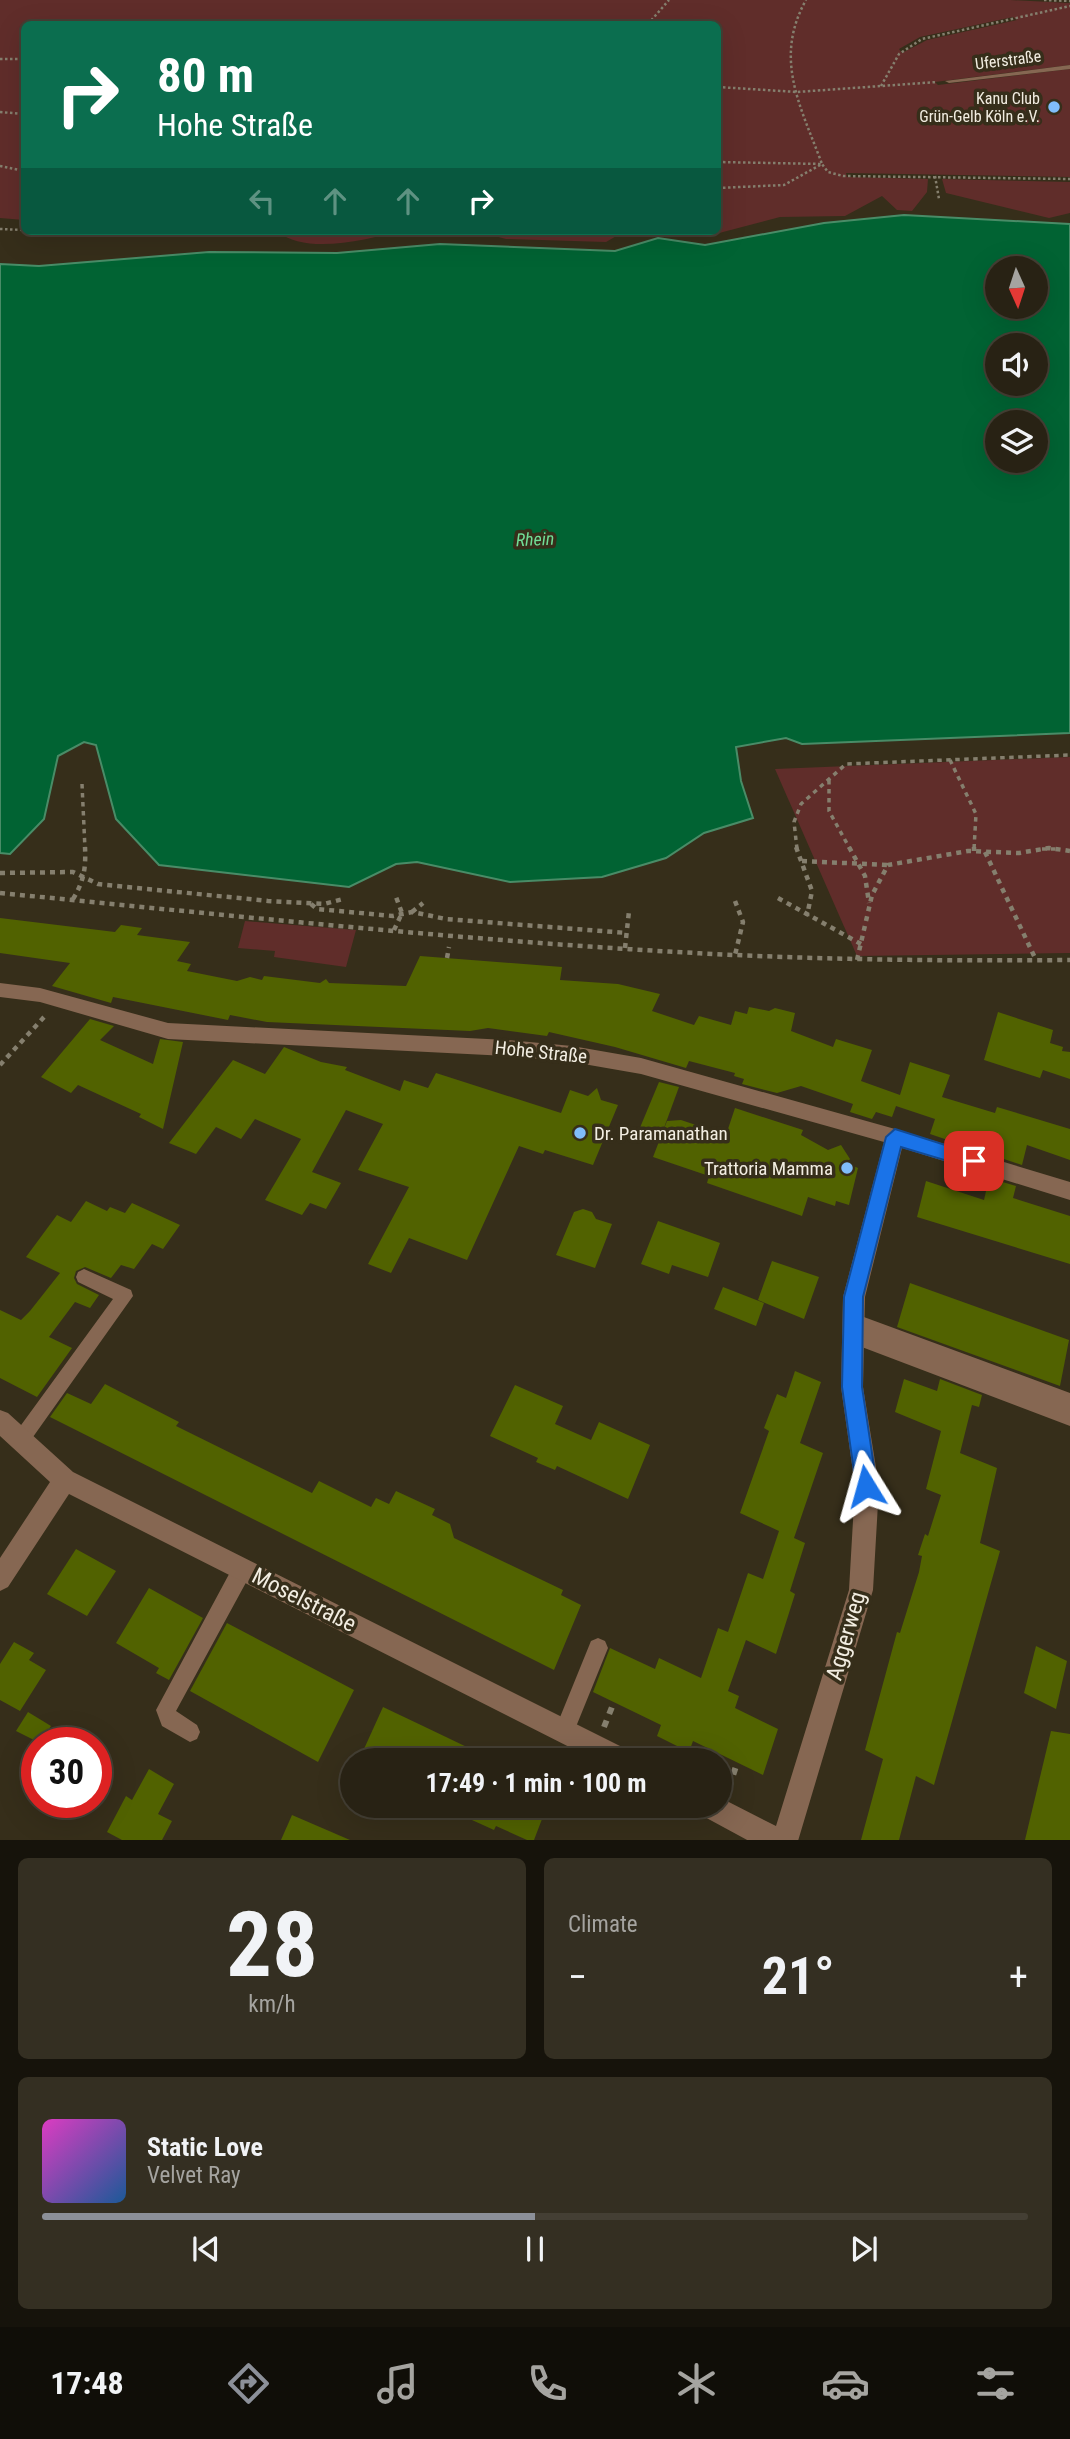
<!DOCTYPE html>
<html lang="en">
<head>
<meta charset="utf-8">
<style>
	:root { --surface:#282214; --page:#342f22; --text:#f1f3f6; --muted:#a5a4a0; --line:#443f34; --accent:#8c9099 }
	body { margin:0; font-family:"Roboto Condensed",sans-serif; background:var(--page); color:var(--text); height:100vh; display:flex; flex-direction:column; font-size:26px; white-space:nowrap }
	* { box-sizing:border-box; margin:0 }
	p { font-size:23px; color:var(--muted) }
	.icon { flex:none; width:38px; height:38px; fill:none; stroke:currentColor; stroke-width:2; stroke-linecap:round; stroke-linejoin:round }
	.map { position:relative; height:1840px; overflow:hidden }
	.sheet { display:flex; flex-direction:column; gap:18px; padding:18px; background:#16130b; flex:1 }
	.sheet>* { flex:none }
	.guide { position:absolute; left:21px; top:21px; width:700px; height:214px; border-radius:10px; box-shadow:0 7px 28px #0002,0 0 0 2px var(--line); background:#0b6e4f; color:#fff; overflow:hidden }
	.needle { width:46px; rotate:177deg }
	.fabs { position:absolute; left:985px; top:256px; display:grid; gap:14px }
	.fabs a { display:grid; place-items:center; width:63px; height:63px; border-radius:50%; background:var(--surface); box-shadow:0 7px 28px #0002,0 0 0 2px var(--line); font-size:35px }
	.speed { position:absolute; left:21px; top:1727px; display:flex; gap:14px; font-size:35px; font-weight:700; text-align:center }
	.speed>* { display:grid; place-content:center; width:91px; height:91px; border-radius:50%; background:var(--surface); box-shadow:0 7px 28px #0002,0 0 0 2px var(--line); line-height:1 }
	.speed .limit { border:10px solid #d22; background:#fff; color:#111 }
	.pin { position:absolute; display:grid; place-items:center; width:60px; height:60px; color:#fff; margin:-30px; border-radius:14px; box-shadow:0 4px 10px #0006 }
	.me { position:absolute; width:77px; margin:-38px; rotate:352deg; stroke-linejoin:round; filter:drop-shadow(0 0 5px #0008) }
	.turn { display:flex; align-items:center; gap:24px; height:147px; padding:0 21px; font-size:32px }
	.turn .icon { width:91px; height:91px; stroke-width:2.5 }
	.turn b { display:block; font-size:49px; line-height:60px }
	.lanes { display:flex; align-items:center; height:66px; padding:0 21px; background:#0003; justify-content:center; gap:35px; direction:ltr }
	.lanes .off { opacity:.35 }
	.big { font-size:52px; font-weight:700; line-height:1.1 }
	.sheet .card { flex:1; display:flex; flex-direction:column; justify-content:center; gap:10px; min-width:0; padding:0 24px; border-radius:10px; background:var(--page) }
	.sheet .dial { align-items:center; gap:0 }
	.dial b { font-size:91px; line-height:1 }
	.song { display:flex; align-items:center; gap:21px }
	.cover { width:84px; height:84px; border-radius:10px; background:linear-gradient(135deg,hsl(310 70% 55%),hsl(210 70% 35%)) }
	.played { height:7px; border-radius:4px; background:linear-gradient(90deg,var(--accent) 50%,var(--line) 50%) }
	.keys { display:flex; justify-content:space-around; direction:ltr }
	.heat { display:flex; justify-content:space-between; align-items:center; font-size:38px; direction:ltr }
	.sheet .tiles { flex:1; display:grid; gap:18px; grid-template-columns:1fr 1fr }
	.card:last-child { grid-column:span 2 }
	.trip { position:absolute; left:340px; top:1748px; width:392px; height:70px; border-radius:35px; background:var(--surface); box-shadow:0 7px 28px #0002,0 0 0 2px var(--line); font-weight:700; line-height:70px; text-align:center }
	.dock { display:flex; height:112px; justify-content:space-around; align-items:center; background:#100e08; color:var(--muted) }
	.dock .icon { width:49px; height:49px }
	.dock .on { color:var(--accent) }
	.dock b { font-size:32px; color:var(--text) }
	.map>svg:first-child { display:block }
</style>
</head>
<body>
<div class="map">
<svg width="1070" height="1841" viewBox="0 0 1070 1841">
	<rect width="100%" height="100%" fill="#362e1a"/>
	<g fill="#602d2a" fill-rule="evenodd">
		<path d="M0,0H1010L1070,3V65L935,82L938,85L1070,69V177L846,173L847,177L928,179L927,192L912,211L897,210L882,196L845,216L780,217L704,237L697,231H718V24H24V220L0,218ZM1013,17L1017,20L927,40L902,53L899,49L920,37Z"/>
		<polygon points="942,179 1070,182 1070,213 1049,218 946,193"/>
		<path d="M277,231H401C367,239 307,256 277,231Z"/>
		<polygon points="476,231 625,231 606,242 506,239"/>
		<polygon points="1070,757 1070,953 857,956 775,769"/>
		<polygon points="245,921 356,930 346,967 274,957 275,951 238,948"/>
	</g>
	<path fill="#016333" stroke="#498c67" stroke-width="2" fill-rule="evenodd" d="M904,215L1070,224V733L802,744L786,738L736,747L741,781L753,818L704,833L666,858L602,877L510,882L417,862L396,864L349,887L159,865L116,819L96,745L84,742L58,756L44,819L10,854L0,853V264L39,266L209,252L337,253L440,244L615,251L658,238L705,245L824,223ZM998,268H1036V306H998ZM998,345H1036V383H998ZM998,422H1036V460H998Z"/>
	<g fill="#516200">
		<polygon points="0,918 115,932 121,925 142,928 137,935 190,942 177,961 191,964 187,971 237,981 250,977 262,980 264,976 320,983 326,979 329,983 406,986 420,956 562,967 560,980 618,984 660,994 652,1011 694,1025 699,1016 731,1025 735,1011 747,1014 749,1007 769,1011 775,1008 795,1013 791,1031 833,1047 836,1039 872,1050 861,1081 900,1095 910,1062 950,1075 942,1097 995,1113 997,1107 1070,1129 1070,1160 1027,1145 1022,1165 930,1134 935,1119 896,1106 892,1117 876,1112 872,1119 850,1112 853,1104 801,1086 777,1093 742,1084 744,1079 734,1076 735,1073 689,1061 686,1068 615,1047 549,1032 547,1036 488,1028 470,1031 267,1022 230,1015 228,1020 113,997 111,1003 52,986 70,963 0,953"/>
		<polygon points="998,1012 1053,1030 1050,1043 1063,1047 1062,1051 1070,1052 1070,1079 1043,1070 1040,1078 984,1060"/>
		<polygon points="90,1019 114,1026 100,1040 153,1064 160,1039 183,1042 163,1129 139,1117 141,1114 78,1085 71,1093 41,1077"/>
		<polygon points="284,1047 321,1062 347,1067 345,1070 400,1091 404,1080 428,1088 436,1073 561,1113 570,1090 588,1096 597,1088 601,1100 618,1105 593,1165 545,1150 543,1154 519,1146 467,1260 409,1238 391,1273 368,1264 409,1187 358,1170 383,1124 346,1110 312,1172 341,1183 326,1209 310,1203 302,1215 265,1200 301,1139 255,1119 241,1139 216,1127 196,1154 169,1143 233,1060 265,1074"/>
		<polygon points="659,1082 679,1087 661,1136 639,1130"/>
		<polygon points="735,1108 803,1130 801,1135 828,1150 841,1145 850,1159 847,1163 858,1168 849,1205 836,1201 835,1206 808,1197 802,1216 707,1183 709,1176 653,1157 667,1121 681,1120 726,1135"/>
		<polygon points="989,1178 1016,1186 1013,1198 1070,1216 1070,1264 917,1217 926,1181 984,1200"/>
		<polygon points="86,1201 107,1211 110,1207 125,1213 132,1203 180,1225 163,1249 152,1244 134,1269 121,1265 111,1278 85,1267 76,1271 74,1278 77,1284 99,1295 90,1308 75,1302 49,1337 72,1348 37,1397 0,1378 0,1310 21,1320 30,1311 60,1273 26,1257 57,1215 71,1222"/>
		<polygon points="583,1209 592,1212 596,1219 612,1224 595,1268 556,1255 574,1212"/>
		<polygon points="658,1221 720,1243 708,1277 672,1265 669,1274 641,1264"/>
		<polygon points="772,1261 819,1277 804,1319 758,1300"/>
		<polygon points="910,1283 1069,1340 1060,1386 897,1327"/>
		<polygon points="723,1287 764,1303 756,1326 714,1309"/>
		<polygon points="795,1371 821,1382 800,1443 823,1453 794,1538 805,1543 790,1591 795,1594 776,1654 746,1640 728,1691 739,1696 735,1708 778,1729 763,1775 693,1741 689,1752 657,1736 661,1725 593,1692 610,1648 655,1669 659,1658 701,1678 718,1628 728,1632 748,1573 763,1579 779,1531 740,1513 769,1431 764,1428 777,1394 786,1398"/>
		<polygon points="904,1379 937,1391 940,1379 982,1395 979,1407 972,1405 960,1453 997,1468 980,1543 1000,1551 934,1785 916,1776 899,1840 861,1840 883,1759 865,1750 897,1632 900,1633 919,1572 922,1556 918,1555 925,1534 928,1536 941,1495 926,1489 941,1431 895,1412"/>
		<polygon points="105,1384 179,1422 176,1426 312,1493 319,1481 371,1507 376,1498 389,1504 396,1491 435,1509 432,1515 450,1524 454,1538 563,1590 561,1595 581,1605 554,1670 50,1417 67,1393 91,1404"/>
		<polygon points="515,1385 563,1406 555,1424 591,1440 599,1422 650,1445 628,1499 557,1466 555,1470 536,1462 538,1458 490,1436"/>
		<polygon points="76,1549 116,1571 87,1616 47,1594"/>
		<polygon points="149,1588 203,1618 169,1680 156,1673 159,1668 116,1643"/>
		<polygon points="227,1623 354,1690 318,1762 190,1691"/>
		<polygon points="14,1642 34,1653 29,1660 46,1670 20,1711 0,1700 0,1664"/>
		<polygon points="1036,1646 1067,1661 1056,1709 1024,1693"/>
		<polygon points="383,1707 423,1726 494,1760 359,1760"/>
		<polygon points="28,1712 51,1726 40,1743 16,1731"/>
		<polygon points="1051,1731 1070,1734 1070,1840 1025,1840"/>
		<polygon points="149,1769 174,1784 158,1814 172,1821 162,1840 122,1840 107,1832 126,1796 132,1800"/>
		<polygon points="441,1806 547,1806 534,1840 527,1840 496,1826 494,1830"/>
		<polygon points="292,1815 350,1840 281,1840"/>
	</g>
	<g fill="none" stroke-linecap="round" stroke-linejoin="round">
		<g stroke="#857f6e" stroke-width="2.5" stroke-dasharray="2.5 2.5" stroke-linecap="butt">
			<polyline points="1044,0 1070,1"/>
			<polyline points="648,24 669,0"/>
			<polyline points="0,59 24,59"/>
			<polyline points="881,86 899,54 922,39 1070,6"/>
			<polyline points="718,87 797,92 937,82"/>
			<polyline points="0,112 24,114"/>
			<path d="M718,162L822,164C801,107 773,59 806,0"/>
			<polyline points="0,166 24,171"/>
			<polyline points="935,176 939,199"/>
			<polyline points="718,188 784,185 822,164 828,172 843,176 1070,179"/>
			<polyline points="0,229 24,230"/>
		</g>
		<g stroke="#857f6e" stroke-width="3.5" stroke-dasharray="4.5 4.5" stroke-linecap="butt">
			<polyline points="950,760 976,814 974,849"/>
			<polyline points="829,780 829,811 850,849"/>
			<polyline points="82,784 85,849"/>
			<polyline points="797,849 794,822 801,804 846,764 1070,755"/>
			<polyline points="1042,849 1057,849"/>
		</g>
		<g stroke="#857f6e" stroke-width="4.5" stroke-dasharray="5 5" stroke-linecap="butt">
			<polyline points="796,847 812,891 807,916"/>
			<polyline points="849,847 865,876 869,903"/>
			<polyline points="974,851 974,847"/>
			<polyline points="985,852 1036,960"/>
			<polyline points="802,861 887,865"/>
			<polyline points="0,873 73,872 98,884 268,901 324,904 343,899"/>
			<path d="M0,893C238,916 476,942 714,954C833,960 951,961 1070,960"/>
			<polyline points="778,898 861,944"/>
			<path d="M73,899C84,881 86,868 85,847"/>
			<polyline points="735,901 743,922 735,955"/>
			<polyline points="311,904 317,909 393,916 412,912 446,919 627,933"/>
			<polyline points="412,912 423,903"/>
			<polyline points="394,930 402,913 396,897"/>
			<polyline points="625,948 629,911"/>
			<polyline points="447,958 449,947"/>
			<polyline points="857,960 872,895 888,865 968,851 1019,853 1049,848 1070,851"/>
			<polyline points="0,1065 45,1016"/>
		</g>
		<g stroke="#857f6e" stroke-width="6" stroke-dasharray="7 7" stroke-linecap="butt">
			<polyline points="604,1727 614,1702"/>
			<polyline points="678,1760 682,1748"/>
			<polyline points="729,1788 737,1763"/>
		</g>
		<g fill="#866752" fill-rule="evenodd">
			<polygon points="1070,65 1070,69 949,83 945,81"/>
			<polygon points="84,1269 131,1290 133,1296 28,1444 22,1447 16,1444 13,1438 16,1432 113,1299 78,1282 76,1277 78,1272"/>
			<polygon points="853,1313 1070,1393 1070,1426 846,1341 843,1335 846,1329 850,1328 844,1321 847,1315"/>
			<polygon points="242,1560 249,1563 252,1570 249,1577 176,1711 197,1725 200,1732 197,1739 190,1742 162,1726 156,1710 235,1563"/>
			<polygon points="598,1638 605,1641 608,1648 571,1739 564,1742 557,1739 554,1732 591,1641"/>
		</g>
		<g fill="#866752" fill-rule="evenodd">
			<polygon points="0,983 40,988 168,1023 507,1040 572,1046 641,1058 895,1129 1070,1182 1070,1200 902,1148 865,1297 863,1387 879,1486 873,1590 798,1841 749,1841 701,1815 697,1806 719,1806 719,1797 776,1826 849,1590 855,1486 841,1387 843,1297 884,1142 641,1074 572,1062 507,1056 168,1039 40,1002 0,997"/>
			<polygon points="0,1410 8,1413 73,1472 630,1751 634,1760 595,1760 69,1494 8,1587 0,1591 0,1558 50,1482 0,1436"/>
		</g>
	</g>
	<polygon fill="#1a73e8" stroke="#114b97" stroke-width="2" points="895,1129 980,1156 983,1161 980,1167 974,1169 901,1147 863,1297 862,1387 877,1486 874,1493 866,1496 859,1493 856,1486 842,1387 844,1297 886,1137"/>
	<g fill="#80bdfa" stroke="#362e1a" stroke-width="2.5">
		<circle cx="1054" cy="107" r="7"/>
		<circle cx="580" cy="1133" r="7"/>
		<circle cx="847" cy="1168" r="7"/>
	</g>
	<g text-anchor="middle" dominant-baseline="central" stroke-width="7" stroke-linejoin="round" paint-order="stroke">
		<g font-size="16" fill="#f2ede1" stroke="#362e1a">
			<text transform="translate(1008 60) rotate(-7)">Uferstraße</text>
		</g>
		<g font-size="16" fill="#f2ede1" stroke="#362e1a" text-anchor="end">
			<text x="1040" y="98">Kanu Club<tspan x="1040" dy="18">Grün-Gelb Köln e.V.</tspan></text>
		</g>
		<g font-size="18" font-style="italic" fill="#71dd96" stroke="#362e1a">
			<text transform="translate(535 539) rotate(-2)">Rhein</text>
		</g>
		<g font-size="19" fill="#f2ede1" stroke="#362e1a">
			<text transform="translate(541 1052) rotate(6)">Hohe Straße</text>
		</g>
		<g font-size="19" fill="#f2ede1" stroke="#362e1a" text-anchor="start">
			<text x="594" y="1133">Dr. Paramanathan</text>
			<text x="833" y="1168" text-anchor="end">Trattoria Mamma</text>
		</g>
		<g font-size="23" fill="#f2ede1" stroke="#362e1a">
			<text transform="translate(304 1600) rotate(27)">Moselstraße</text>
			<text transform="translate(846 1636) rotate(-74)">Aggerweg</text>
		</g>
	</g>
</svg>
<div class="fabs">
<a><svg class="needle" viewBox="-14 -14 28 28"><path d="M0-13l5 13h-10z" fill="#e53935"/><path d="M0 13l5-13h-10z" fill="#a5a4a0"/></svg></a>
<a><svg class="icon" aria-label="sound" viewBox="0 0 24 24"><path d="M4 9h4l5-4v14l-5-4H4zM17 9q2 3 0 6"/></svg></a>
<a><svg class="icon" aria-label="layers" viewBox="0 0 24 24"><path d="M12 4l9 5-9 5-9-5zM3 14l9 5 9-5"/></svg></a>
</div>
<div class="speed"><div class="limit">30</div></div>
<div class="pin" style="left:974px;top:1161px;background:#d93025"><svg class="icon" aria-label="arrive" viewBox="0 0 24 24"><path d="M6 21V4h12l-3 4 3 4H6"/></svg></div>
<svg class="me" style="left:866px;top:1486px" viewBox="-20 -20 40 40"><path d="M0-17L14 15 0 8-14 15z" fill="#1a73e8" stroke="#fff" stroke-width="4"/></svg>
<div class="trip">17:49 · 1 min · 100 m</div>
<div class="guide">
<div class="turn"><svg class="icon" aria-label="right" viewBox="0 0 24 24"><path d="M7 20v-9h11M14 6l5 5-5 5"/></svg><div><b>80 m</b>Hohe Straße</div></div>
<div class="lanes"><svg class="icon off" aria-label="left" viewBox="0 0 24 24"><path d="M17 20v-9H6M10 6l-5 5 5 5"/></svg><svg class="icon off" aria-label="ahead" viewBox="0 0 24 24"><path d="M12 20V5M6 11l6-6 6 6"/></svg><svg class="icon off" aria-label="ahead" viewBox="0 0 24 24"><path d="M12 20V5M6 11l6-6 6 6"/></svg><svg class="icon" aria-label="right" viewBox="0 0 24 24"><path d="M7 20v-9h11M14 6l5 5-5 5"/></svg></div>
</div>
</div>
<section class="sheet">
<div class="tiles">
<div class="card dial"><b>28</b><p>km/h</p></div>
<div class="card"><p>Climate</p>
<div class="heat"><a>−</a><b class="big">21°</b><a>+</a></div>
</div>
<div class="card">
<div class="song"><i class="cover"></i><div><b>Static Love</b><p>Velvet Ray</p></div></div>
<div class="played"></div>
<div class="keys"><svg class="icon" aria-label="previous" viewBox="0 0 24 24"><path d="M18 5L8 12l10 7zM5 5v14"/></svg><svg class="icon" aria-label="pause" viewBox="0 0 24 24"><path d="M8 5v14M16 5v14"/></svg><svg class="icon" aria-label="next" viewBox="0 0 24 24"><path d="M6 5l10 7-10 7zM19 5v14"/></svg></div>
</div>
</div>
</section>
<nav class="dock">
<b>17:48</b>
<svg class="icon on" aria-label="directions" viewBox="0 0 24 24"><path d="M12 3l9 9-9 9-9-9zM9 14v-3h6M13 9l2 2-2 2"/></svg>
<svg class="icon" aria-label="music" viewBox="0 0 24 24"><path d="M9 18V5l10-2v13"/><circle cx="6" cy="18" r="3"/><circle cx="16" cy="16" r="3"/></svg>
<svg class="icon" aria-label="phone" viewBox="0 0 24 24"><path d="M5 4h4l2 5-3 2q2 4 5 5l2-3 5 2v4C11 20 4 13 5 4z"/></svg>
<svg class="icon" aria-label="climate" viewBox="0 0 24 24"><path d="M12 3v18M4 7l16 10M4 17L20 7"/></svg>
<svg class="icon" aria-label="car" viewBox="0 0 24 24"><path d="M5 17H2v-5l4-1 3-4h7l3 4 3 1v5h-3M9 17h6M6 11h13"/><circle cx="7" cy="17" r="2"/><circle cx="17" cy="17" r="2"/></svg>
<svg class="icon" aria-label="filters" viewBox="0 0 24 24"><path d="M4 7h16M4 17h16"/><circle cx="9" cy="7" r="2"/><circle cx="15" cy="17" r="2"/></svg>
</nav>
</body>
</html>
